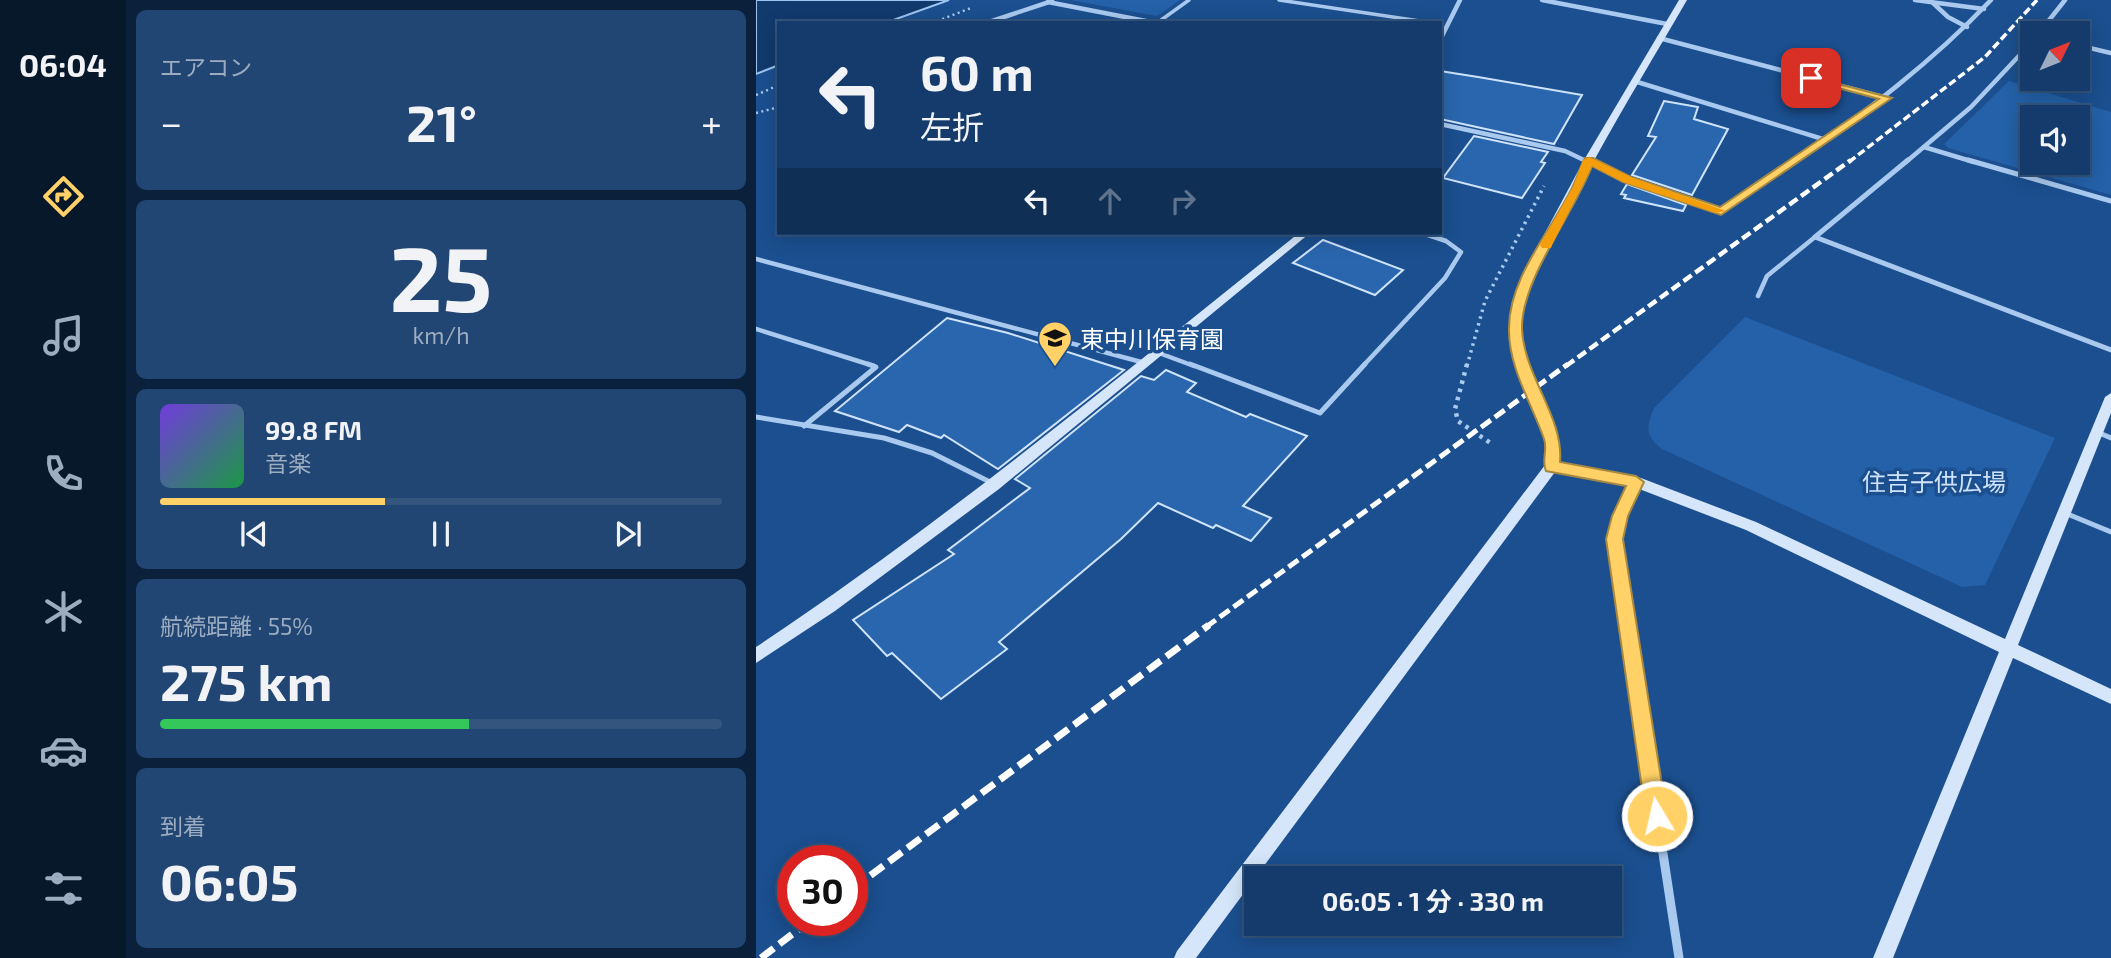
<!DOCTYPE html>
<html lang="ja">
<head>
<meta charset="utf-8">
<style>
	:root { --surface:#143b6b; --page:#214673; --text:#f1f3f6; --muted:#9dadc1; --line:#33557e; --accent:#ffd166 }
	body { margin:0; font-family:"Exo 2","Noto Sans JP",sans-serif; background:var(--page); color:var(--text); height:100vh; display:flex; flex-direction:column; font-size:26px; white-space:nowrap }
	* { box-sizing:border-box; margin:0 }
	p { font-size:23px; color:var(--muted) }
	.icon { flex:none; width:38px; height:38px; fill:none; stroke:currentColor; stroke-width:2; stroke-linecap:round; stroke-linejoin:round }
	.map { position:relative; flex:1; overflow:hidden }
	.panel { display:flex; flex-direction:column; gap:10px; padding:10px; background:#0b203b; width:630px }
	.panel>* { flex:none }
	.guide { position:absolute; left:21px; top:21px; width:665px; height:214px; border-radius:0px; box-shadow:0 4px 18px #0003,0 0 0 2px var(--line); background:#143b6b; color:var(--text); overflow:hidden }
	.needle { width:46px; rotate:47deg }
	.controls { position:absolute; left:1264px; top:21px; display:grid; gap:14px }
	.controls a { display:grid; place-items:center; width:70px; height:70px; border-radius:0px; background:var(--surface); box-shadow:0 4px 18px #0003,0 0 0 2px var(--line); font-size:35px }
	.speed { position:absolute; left:21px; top:845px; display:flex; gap:14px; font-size:35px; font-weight:700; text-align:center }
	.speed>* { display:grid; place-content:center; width:91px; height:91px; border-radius:50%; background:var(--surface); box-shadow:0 4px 18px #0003,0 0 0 2px var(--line); line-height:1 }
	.speed .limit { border:10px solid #d22; background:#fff; color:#111 }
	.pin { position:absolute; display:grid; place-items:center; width:60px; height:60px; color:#fff; margin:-30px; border-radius:14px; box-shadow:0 4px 10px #0006 }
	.me { position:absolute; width:77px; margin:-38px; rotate:351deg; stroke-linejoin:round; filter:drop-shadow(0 0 5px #0008) }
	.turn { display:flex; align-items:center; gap:24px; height:147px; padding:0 28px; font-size:32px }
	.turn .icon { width:91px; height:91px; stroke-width:2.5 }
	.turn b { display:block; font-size:49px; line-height:60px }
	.lanes { display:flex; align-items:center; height:66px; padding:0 28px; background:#0003; justify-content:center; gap:35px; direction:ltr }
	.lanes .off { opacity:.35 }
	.big { font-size:52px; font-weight:700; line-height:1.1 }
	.panel .widget { flex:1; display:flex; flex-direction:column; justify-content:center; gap:10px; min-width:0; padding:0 24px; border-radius:10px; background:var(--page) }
	.panel .dial { align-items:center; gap:0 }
	.dial b { font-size:91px; line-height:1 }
	.song { display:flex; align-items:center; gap:21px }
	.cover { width:84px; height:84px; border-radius:10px; background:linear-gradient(135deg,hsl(260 70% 55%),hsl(140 70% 35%)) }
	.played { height:7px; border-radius:4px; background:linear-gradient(90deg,var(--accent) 40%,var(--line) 40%) }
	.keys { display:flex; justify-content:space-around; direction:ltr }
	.heat { display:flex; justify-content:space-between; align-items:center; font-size:38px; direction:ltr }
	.charge { height:10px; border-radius:5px; background:linear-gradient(90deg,#34c759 55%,var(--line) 0) }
	.trip { position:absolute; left:488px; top:866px; width:378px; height:70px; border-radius:0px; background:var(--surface); box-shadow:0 4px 18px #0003,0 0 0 2px var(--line); font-weight:700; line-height:70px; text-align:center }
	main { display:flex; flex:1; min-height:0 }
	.dock { display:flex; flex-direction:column; width:126px; justify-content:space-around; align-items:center; background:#08182b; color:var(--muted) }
	.dock .icon { width:49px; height:49px }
	.dock .on { color:var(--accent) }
	.dock b { font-size:32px; color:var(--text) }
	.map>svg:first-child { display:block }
</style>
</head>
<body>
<main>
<nav class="dock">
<b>06:04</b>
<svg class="icon on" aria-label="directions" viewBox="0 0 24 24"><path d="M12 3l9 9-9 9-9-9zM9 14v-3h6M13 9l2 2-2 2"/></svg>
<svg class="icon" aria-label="music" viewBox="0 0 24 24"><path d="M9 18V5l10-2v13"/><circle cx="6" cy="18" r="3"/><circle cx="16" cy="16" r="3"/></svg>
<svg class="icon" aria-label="phone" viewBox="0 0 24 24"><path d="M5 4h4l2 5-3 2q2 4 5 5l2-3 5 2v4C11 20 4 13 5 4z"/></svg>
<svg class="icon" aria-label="climate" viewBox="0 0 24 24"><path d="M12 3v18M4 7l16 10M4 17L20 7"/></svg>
<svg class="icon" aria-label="car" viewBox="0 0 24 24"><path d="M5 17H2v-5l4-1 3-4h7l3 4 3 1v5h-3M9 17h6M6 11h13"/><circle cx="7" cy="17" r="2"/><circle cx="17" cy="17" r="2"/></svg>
<svg class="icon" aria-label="filters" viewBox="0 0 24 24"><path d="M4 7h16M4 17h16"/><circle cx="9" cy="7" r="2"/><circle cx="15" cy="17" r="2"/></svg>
</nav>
<section class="panel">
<div class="widget"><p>エアコン</p>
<div class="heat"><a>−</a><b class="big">21°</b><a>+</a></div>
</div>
<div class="widget dial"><b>25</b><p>km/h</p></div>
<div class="widget">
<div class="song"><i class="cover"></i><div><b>99.8 FM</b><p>音楽</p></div></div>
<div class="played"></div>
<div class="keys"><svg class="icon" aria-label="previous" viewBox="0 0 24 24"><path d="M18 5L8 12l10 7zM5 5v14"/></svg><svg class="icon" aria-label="pause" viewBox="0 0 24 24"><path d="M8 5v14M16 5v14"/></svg><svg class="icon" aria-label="next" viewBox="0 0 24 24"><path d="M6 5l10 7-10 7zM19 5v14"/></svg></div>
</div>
<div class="widget"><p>航続距離 · 55%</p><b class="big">275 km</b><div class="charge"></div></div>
<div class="widget"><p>到着</p><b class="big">06:05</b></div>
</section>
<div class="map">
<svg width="1355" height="958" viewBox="0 0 1355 958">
	<rect width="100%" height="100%" fill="#1b4f8f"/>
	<g fill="#2461a8" fill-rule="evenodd">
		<polygon points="314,0 424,0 401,16"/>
		<path d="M1253,81L1355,112V195L1192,148L1188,144ZM1321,117V163H1276V117Z"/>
		<path d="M989,317L1299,438L1229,585L1206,587L906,449C889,436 890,427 898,408Z"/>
	</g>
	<polygon fill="#123a6d" stroke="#9cc4f0" stroke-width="2" points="0,0 193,0 129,23 23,23 23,65 0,74"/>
	<g fill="#2a66ad" stroke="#cfe3fa" stroke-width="2">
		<polygon points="684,71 722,77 826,95 798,144 684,119"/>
		<polygon points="908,101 942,107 938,119 972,129 936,195 876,175 900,137 892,136"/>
		<polygon points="718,136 792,152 785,162 789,163 766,198 687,178"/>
		<polygon points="871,184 930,205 927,211 868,198 870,195 865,194"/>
		<polygon points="567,240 647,270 619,295 537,263"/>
		<polygon points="191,318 252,333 368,370 242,469 188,435 185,438 151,425 143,432 79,411"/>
		<polygon points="410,370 440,383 431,392 490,417 494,414 551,436 487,506 515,518 495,541 460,525 457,528 402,503 365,539 243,642 251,649 185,699 136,653 131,656 97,620 198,554 192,550 274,488 259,479 385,376 398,380"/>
	</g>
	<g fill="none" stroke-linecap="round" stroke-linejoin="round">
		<g stroke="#a9c9ee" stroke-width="2.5" stroke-dasharray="2 3.5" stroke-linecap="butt">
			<polyline points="176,23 215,8"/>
			<polyline points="0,95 23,85"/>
			<polyline points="0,113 23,107"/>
		</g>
		<polyline stroke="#a9c9ee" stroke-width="3.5" stroke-dasharray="2.5 4.5" stroke-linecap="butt" points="711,366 729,301 788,186"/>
		<polyline stroke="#a9c9ee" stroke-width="4.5" stroke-dasharray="3.5 5" stroke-linecap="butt" points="711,364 699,409 702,421 736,444"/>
		<g stroke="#a9c9ee" stroke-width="3.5">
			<polyline points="523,0 677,23"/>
			<polyline points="401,23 433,0"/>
		</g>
		<g stroke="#a9c9ee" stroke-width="4.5">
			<polyline points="0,259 389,363"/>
			<polyline points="1002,296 1011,276 1059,237"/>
			<polyline points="0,329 118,366"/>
			<polyline points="403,353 438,366"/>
			<polyline points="607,366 689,278 705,252 690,241 666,233"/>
		</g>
		<g stroke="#a9c9ee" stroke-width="5">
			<polyline points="434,364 564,413 609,364"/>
			<polyline points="0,417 128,438 176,453 236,483"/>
			<polyline points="48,426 120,367 112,364"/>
			<polyline points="1341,432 1355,438"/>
			<polyline points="1309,513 1355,532"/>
		</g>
		<g stroke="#a9c9ee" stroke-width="4.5">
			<polyline points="786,0 911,24"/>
			<polyline points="1159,0 1228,9"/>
			<polyline points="292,2 400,23"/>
			<polyline points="1177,3 1192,17 1211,27"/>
			<polyline points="230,23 296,1"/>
			<polyline points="1283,33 1309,0"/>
			<polyline points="903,38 1131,98"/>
			<polyline points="684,40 704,0"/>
			<polyline points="1321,45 1355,53"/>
			<polyline points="878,81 1070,140"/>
			<polyline points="684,124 809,151 832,162"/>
			<polyline points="1168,147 1218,162"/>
			<path d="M1038,162C1109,113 1176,62 1235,0"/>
			<polyline points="1150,162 1215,107 1276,42"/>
		</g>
		<g stroke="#a9c9ee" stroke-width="5">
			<polyline points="829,160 871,179 965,211 1041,160"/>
			<polyline points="1152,160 1059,237 1355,350"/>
			<polyline points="1212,160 1355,201"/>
		</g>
		<polyline stroke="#a9c9ee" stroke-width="7" points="872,627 859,539 864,516 880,482"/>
		<polyline stroke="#a9c9ee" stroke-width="9" points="872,625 923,958"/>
		<g fill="#d6e6fa" fill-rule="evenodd">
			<path d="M923,0H931C901,52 869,104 840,157C832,170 826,185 819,200C797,239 764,284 766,331C768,380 808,415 803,462L885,478L1000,522L1249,639L1349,397L1355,393V413L1262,645L1355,689V704L1257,658L1137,958H1117L1243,652L990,530L878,487L799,472L440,958H418L421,951L789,465L790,436L763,375L756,344L755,314L761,293L782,246L828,160Z"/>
			<path d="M543,233H554L243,489L79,611L0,663V647C190,521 365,375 543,233Z"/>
		</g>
		<polyline stroke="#fff" stroke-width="3.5" stroke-dasharray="8 3.5" stroke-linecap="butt" points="1093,162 1229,57 1281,0"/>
		<polyline stroke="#fff" stroke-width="4.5" stroke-dasharray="10 4.5" stroke-linecap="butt" points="810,366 1095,160"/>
		<polyline stroke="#fff" stroke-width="5" stroke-dasharray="12 5" stroke-linecap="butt" points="450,627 812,364"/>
		<g stroke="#fff" stroke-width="7" stroke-dasharray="16 7" stroke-linecap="butt">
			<polyline points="96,889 453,625"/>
			<polyline points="5,958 55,920"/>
		</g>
	</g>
	<path fill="#ffd166" stroke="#a68842" stroke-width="2" d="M1052,76L1136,98L965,215L867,182L836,166C818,214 765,279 766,329C768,376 808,417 804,462L880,476L888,482L872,516L867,539L911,816L908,823L901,826L893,823L890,816L850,539L856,516L870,486L790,471C785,461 792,450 788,439C776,404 752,367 753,328C753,277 795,231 816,188C821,178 824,167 829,158H837L875,177L964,207L1123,99L1052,80Z"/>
	<polygon fill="#f59e0b" points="833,157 875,177 970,211 960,213 867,182 836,166 796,245 795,248 786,248 784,245 817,187 827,160"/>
	<defs>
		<g id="school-pin" transform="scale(1.75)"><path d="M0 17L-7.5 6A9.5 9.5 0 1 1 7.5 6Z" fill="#ffd166" stroke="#1b4f8f"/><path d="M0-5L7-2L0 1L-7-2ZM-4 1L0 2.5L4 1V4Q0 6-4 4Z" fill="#111"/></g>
	</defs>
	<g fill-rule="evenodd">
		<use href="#school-pin" x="299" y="338"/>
	</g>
	<g text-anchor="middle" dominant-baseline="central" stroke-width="7" stroke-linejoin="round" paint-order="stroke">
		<g font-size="24" fill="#fff" stroke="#1b4f8f" text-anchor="start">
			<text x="324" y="338">東中川保育園</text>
		</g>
		<g font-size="24" fill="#cfe3fa" stroke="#1b4f8f">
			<text x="1178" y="481">住吉子供広場</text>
		</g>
	</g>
</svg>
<div class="controls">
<a><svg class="needle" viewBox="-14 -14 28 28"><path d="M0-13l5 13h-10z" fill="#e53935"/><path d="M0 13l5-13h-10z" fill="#9dadc1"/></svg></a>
<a><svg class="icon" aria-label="sound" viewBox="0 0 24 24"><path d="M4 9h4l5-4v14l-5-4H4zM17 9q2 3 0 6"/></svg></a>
</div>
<div class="speed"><div class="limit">30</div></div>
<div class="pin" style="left:1055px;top:78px;background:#d93025"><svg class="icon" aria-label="arrive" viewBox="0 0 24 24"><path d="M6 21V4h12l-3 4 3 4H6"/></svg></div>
<svg class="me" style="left:901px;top:816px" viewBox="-20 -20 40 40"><circle r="17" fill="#ffd166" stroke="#fff" stroke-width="3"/><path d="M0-11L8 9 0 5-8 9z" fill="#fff"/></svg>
<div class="trip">06:05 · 1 分 · 330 m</div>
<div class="guide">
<div class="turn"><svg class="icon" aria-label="left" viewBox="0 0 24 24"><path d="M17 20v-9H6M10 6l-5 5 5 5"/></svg><div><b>60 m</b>左折</div></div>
<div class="lanes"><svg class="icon" aria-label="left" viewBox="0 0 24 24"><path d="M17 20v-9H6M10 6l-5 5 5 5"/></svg><svg class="icon off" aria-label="ahead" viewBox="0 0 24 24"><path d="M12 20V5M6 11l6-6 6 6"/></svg><svg class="icon off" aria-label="right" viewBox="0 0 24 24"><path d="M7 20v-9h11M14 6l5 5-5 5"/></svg></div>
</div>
</div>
</main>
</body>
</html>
